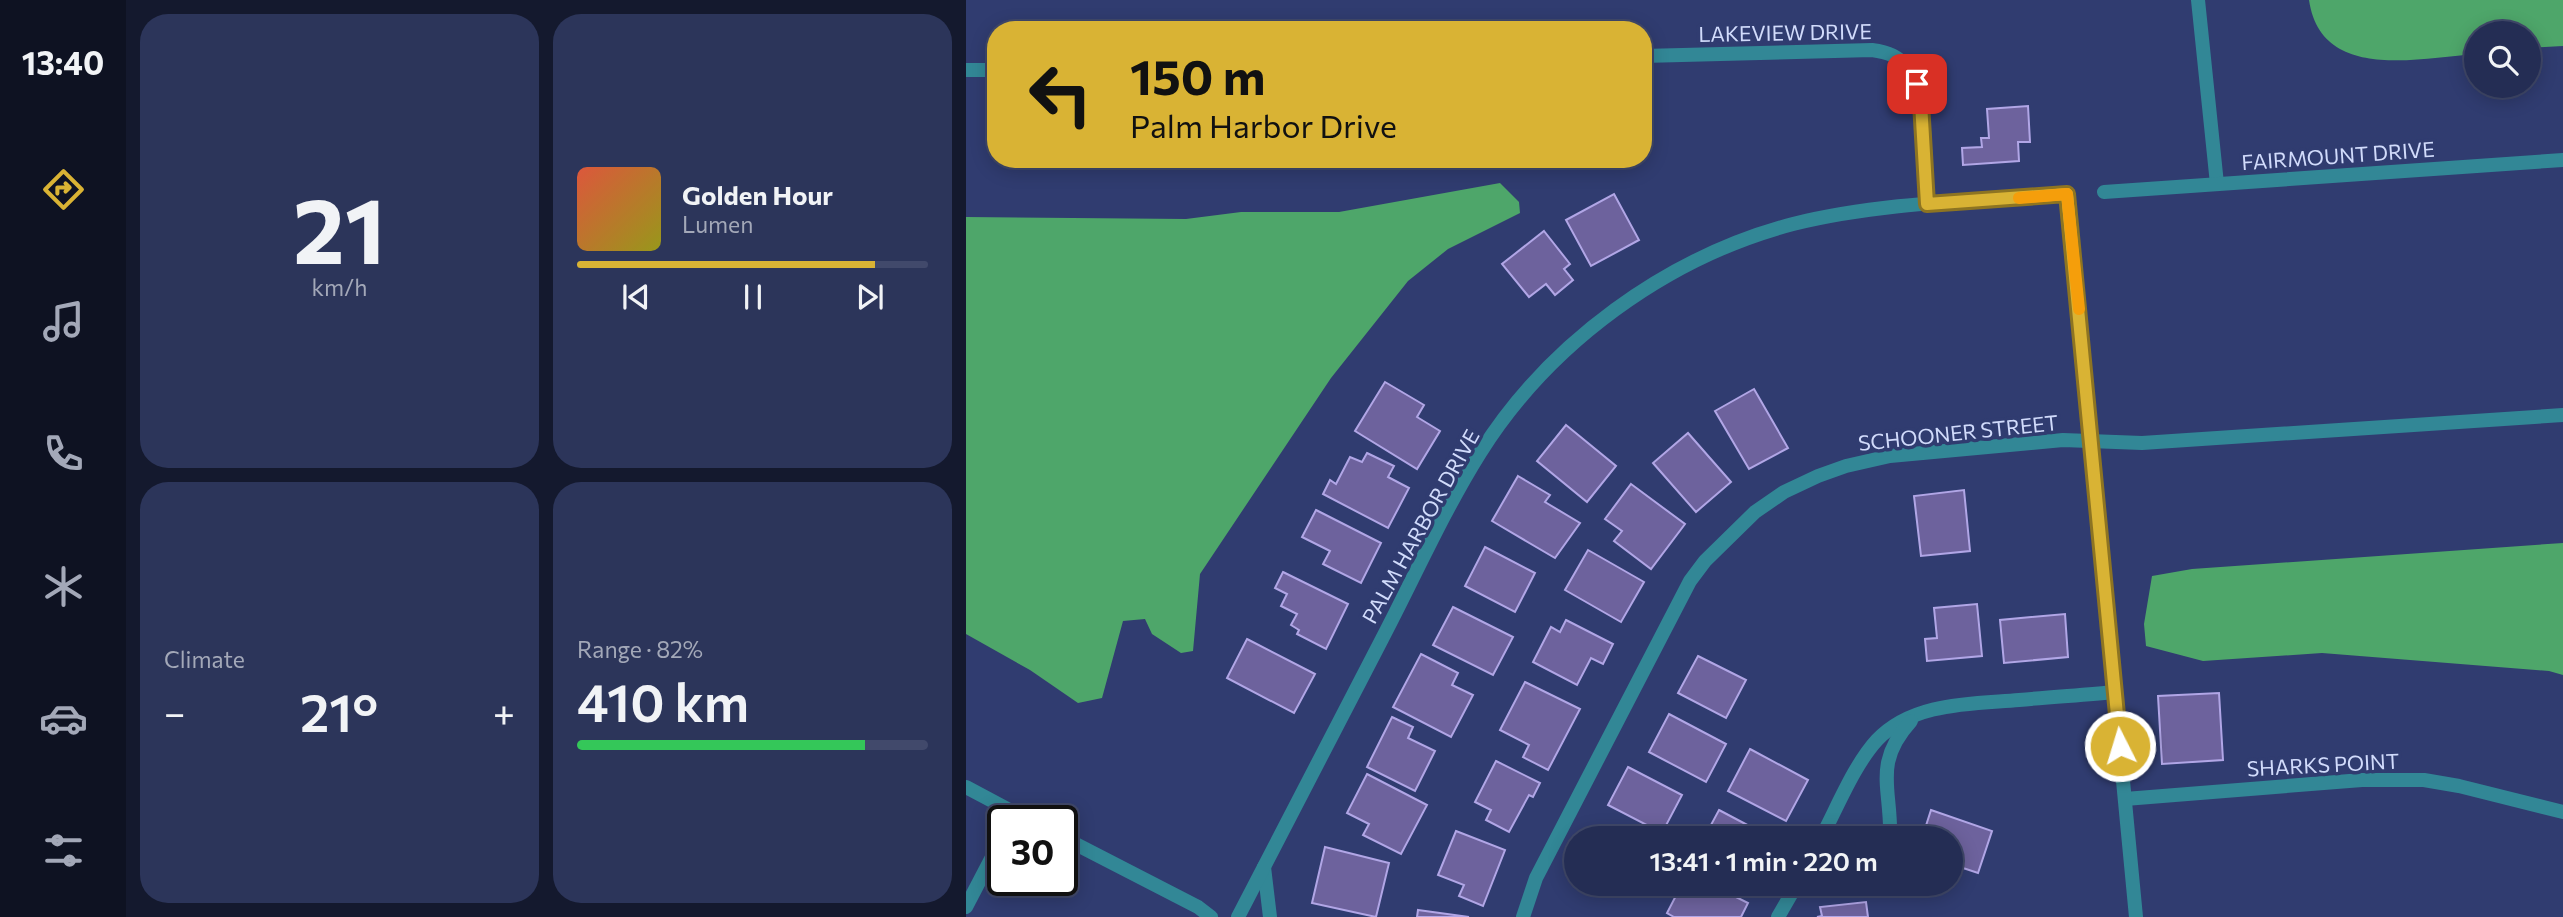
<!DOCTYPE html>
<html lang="en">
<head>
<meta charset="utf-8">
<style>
	:root { --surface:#242d54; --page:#2c355a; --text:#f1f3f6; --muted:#a3a8b8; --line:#41496b; --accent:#d9b334 }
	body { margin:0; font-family:Commissioner,sans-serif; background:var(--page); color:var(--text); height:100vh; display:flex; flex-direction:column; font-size:26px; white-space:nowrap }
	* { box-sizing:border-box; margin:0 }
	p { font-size:23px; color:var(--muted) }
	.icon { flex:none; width:38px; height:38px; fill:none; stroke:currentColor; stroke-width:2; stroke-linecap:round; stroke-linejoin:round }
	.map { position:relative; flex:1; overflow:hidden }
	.panel { display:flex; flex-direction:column; gap:14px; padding:14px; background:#14192e; width:840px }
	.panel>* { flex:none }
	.guide { position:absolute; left:21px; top:21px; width:665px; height:147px; border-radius:28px; box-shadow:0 4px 18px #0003,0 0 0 2px var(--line); background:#d9b334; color:#111; overflow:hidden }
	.controls { position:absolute; left:1498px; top:21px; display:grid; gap:14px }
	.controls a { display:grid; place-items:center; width:77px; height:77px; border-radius:50%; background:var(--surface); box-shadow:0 4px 18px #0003,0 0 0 2px var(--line); font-size:35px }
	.speed { position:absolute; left:21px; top:805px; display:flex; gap:14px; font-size:35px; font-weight:700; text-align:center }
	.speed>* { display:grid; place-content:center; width:91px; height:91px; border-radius:50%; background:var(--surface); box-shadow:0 4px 18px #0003,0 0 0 2px var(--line); line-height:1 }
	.speed .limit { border:4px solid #111; border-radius:10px; background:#fff; color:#111 }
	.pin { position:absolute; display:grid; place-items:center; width:60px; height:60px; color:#fff; margin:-30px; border-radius:14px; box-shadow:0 4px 10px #0006 }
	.me { position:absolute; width:77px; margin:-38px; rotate:355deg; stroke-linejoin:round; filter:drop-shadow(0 0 5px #0008) }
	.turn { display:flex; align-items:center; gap:24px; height:147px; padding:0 28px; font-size:32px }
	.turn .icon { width:91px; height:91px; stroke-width:2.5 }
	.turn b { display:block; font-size:49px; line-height:60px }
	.big { font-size:52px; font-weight:600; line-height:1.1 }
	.panel .widget { flex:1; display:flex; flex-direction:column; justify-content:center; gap:10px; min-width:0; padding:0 24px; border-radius:28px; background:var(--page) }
	.panel .dial { align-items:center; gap:0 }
	.dial b { font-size:91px; line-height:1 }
	.song { display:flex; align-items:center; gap:21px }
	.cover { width:84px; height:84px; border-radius:10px; background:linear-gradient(135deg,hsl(10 70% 55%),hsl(60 70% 35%)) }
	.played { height:7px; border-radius:4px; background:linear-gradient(90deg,var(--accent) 85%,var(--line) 85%) }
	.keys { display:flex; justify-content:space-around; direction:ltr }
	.heat { display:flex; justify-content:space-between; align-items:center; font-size:38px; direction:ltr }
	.charge { height:10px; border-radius:5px; background:linear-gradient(90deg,#34c759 82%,var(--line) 0) }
	.panel .tiles { flex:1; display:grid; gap:14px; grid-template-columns:repeat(2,1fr) }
	.trip { position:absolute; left:598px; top:826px; width:399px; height:70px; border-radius:35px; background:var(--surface); box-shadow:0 4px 18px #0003,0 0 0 2px var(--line); font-weight:600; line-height:70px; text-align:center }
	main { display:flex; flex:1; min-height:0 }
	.dock { display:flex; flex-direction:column; width:126px; justify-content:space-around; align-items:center; background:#0e1222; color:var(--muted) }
	.dock .icon { width:49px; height:49px }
	.dock .current { color:var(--accent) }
	.dock b { font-size:32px; color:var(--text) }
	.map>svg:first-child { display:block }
</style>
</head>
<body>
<main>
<nav class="dock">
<b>13:40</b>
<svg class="icon current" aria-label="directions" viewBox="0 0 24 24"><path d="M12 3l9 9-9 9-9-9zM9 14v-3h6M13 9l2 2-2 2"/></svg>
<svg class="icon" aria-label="music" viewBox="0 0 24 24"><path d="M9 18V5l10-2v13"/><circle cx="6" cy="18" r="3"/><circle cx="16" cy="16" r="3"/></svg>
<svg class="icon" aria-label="phone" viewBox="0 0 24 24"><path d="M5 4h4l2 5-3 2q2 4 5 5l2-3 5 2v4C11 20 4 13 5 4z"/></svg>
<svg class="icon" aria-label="climate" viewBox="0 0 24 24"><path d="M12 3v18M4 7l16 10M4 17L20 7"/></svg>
<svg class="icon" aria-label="car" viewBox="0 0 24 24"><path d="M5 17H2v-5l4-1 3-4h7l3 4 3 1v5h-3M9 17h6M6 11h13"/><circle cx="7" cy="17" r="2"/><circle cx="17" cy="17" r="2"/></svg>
<svg class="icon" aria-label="filters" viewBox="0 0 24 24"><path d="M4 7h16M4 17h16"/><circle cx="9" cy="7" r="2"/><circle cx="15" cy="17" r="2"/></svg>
</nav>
<section class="panel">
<div class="tiles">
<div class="widget dial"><b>21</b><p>km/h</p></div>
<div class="widget">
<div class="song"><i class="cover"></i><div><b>Golden Hour</b><p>Lumen</p></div></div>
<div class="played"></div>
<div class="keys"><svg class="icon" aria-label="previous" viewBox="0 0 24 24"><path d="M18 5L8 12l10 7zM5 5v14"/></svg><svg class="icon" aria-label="pause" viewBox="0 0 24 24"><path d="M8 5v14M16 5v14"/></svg><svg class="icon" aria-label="next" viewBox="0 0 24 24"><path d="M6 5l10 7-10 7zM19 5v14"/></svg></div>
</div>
<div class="widget"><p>Climate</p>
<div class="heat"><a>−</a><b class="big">21°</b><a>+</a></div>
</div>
<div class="widget"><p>Range · 82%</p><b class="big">410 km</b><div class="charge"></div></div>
</div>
</section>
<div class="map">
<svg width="1597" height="917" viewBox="0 0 1597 917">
	<rect width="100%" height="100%" fill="#303c70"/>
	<g fill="#4ea66a">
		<path d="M1343,0H1597V46L1563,48V33H1510V54C1452,58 1355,82 1343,0Z"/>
		<polygon points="534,183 553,202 554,213 482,249 442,281 365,378 234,574 227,651 215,653 186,634 179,619 157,621 136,698 112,703 64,670 0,634 0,217 220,219 275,212 373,212"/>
		<polygon points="1597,543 1597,675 1583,671 1356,653 1237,661 1180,646 1178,624 1186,576 1226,569"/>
	</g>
	<g fill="#6d629d" stroke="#b1a6e6" stroke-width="2">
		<polygon points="1062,106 1064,142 1052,142 1053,161 997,165 996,148 1016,147 1015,138 1023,138 1021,109"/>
		<polygon points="648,194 673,240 625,266 600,220"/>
		<polygon points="578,231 604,264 598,269 607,280 589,295 580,284 563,297 536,264"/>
		<polygon points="419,382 458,405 451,417 474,431 451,469 389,431"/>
		<polygon points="788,389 822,448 783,469 749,411"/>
		<polygon points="600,425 650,466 621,502 571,461"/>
		<polygon points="722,433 765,482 730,512 687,463"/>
		<polygon points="401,453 428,466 422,477 443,488 422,528 357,494 364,480 370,484 384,457 396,462"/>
		<polygon points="552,476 584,495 579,502 614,523 589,558 526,521"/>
		<polygon points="665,484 719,524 685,569 648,541 656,531 639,519"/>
		<polygon points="998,490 1004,551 955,556 948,496"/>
		<polygon points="350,510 415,543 395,583 357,564 364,551 336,537"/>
		<polygon points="519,547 569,573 549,612 499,586"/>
		<polygon points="622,550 678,582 655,622 599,590"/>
		<polygon points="317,572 382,604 360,649 331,634 333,630 325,625 331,614 315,606 321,594 309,588"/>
		<polygon points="1011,604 1016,656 961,661 959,639 971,638 968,608"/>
		<polygon points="487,607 547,637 527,675 467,645"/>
		<polygon points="1099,614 1102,657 1038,663 1034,620"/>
		<polygon points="600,620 647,644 637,664 625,658 611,685 567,662 585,627 594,632"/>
		<polygon points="281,639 349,674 328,713 261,678"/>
		<polygon points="455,654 492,673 486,685 507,695 485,737 427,707"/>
		<polygon points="732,656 780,680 760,718 712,693"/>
		<polygon points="559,682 614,709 582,770 557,757 563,745 534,730"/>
		<polygon points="1253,693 1257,760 1196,764 1192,696"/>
		<polygon points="703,714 760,744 740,782 683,752"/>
		<polygon points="426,717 447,727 442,738 469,751 449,791 401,767"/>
		<polygon points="784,749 842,780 820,821 762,791"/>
		<polygon points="530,761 574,783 567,797 563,795 543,832 520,820 525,810 509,802"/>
		<polygon points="662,767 716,795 696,833 642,805"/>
		<polygon points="401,774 461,805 435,854 397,835 403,824 381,813"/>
		<polygon points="753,810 806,838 738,838"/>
		<polygon points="965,810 1026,831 1012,873 985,864 985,838 956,838"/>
		<polygon points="638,830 654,838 634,838"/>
		<polygon points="490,831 539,850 517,906 493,896 498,885 472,875"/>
		<polygon points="359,847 423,863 410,917 346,903"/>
		<polygon points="647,884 672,884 667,894"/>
		<polygon points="716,884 744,884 782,903 775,917 708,917 701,913"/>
		<polygon points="900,902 902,917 851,917 856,916 854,907"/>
		<polygon points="452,910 503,917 451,917"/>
	</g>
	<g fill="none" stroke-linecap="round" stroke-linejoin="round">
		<g stroke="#328796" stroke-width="14">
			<polyline points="1232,0 1251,184"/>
			<path d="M677,56L906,50C921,52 934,56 943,70C962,97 959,170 961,204"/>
			<polyline points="0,70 30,70"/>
			<polyline points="1138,192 1597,160"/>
			<polyline points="0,787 64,821"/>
			<polyline points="1159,799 1396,780 1458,780 1493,786 1597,812"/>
			<polyline points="96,837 232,907 245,917"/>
			<path d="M855,838C871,808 888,765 911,740C947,702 1005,704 1053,700C1085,697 1118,695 1150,692"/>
			<path d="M924,838C926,789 906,764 945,721"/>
			<polyline points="298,867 304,917"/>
			<polyline points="0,907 37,836"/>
			<path d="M272,917C320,824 368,732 416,639C448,578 477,512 514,453C583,343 701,257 827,224C916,202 1010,201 1101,194L1170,917"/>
			<polyline points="557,917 570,878 724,581 739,561 789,512 818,492 852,476 880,466 924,456 1065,443 1097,440 1176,443 1597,415"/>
			<polyline points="812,917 831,884"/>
		</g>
	</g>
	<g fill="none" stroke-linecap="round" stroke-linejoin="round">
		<g stroke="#8d7422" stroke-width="18">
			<polyline id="route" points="951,84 955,103 961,204 1101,194 1154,746"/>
		</g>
		<use href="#route" stroke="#d9b334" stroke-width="12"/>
		<polyline stroke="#f59e0b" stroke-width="12" points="1053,198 1101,194 1113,309"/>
	</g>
	<g text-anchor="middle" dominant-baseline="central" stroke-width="7" stroke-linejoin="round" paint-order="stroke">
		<g font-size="21" fill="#d1dbfb" stroke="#303c70">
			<text transform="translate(819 32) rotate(-1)">LAKEVIEW DRIVE</text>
			<text transform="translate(1372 155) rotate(-4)">FAIRMOUNT DRIVE</text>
			<text transform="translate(992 432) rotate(-6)">SCHOONER STREET</text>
			<text transform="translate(454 526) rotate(-61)">PALM HARBOR DRIVE</text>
			<text transform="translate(1357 764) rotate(-3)">SHARKS POINT</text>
		</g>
	</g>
</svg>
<div class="controls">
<a><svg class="icon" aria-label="search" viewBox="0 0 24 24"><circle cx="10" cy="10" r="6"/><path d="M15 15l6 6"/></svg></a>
</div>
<div class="speed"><div class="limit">30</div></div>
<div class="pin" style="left:951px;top:84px;background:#d93025"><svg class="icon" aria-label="arrive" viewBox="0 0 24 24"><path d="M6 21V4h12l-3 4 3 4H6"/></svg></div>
<svg class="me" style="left:1154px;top:746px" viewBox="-20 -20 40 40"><circle r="17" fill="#d9b334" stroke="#fff" stroke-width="3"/><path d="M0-11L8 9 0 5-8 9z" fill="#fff"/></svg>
<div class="trip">13:41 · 1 min · 220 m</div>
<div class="guide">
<div class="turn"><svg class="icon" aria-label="left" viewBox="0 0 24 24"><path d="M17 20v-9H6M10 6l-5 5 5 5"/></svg><div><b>150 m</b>Palm Harbor Drive</div></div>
</div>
</div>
</main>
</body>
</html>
